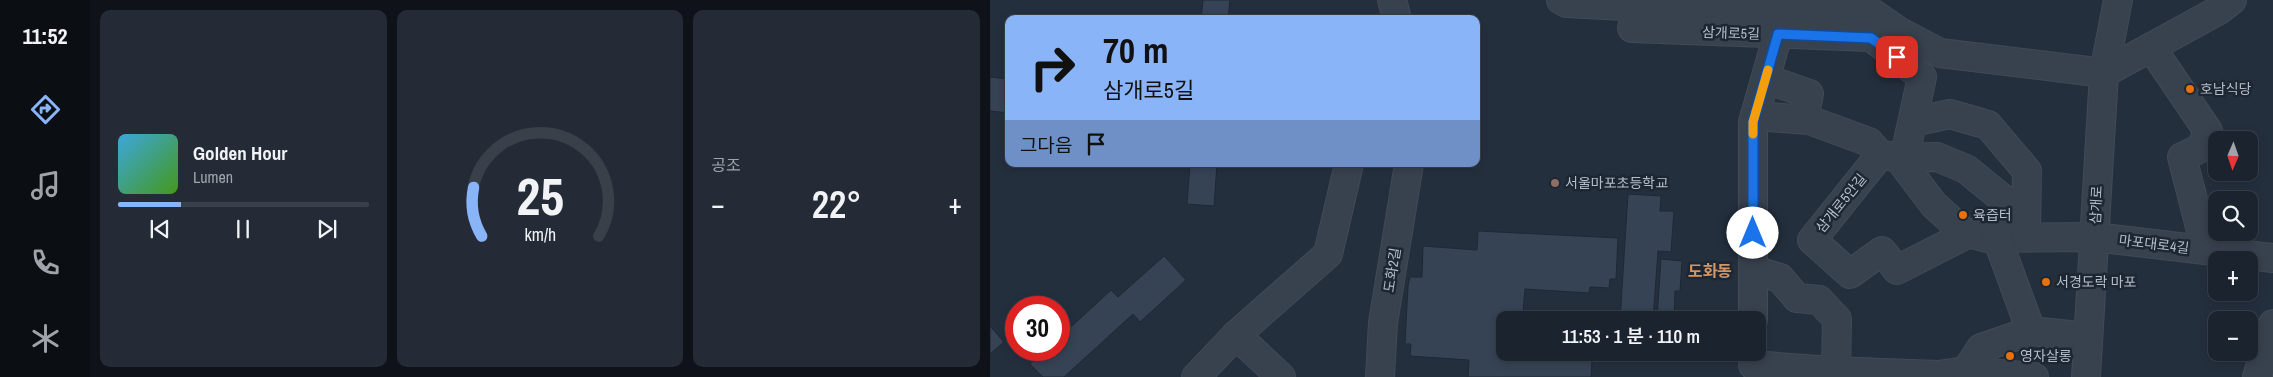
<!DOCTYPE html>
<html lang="ko">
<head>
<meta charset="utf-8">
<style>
	:root { --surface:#1b232e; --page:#242b36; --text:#f1f3f6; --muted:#a0a4aa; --line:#39404a; --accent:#8ab4f8 }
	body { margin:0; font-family:"Archivo Narrow","Noto Sans KR",sans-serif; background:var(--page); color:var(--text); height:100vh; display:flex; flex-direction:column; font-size:19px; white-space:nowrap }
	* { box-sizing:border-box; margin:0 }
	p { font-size:16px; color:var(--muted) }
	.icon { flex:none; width:28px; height:28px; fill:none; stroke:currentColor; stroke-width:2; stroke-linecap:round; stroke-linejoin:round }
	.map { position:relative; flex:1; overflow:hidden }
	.side { display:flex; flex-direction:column; gap:10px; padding:10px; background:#0f1319; width:900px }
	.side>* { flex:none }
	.guide { position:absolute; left:15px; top:15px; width:475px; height:152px; border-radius:10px; box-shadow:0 2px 8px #0003,0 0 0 1px var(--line); background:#8ab4f8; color:#111; overflow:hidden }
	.needle { width:32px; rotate:182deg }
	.buttons { position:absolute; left:1218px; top:131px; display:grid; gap:10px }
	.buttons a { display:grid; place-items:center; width:50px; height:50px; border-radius:10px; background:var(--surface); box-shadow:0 2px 8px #0003,0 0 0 1px var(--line); font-size:25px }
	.speed { position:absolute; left:15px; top:296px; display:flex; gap:10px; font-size:25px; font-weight:700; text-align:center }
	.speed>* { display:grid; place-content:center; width:65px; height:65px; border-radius:50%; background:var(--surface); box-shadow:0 2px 8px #0003,0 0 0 1px var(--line); line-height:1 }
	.speed .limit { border:8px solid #d22; background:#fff; color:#111 }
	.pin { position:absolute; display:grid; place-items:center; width:42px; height:42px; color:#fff; margin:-21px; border-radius:10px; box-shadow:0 2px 8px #0006 }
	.me { position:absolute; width:55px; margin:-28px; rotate:0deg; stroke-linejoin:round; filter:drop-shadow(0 0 4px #0008) }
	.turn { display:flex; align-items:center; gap:18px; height:105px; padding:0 15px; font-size:22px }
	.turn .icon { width:65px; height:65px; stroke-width:2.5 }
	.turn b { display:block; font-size:35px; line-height:42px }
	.then { display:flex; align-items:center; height:48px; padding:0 15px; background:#0003; gap:10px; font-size:19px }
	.big { font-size:38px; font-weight:600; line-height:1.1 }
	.side .tile { flex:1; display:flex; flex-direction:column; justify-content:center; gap:8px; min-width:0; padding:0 18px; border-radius:10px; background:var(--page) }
	.side .dial { align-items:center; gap:0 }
	.dial svg { height:130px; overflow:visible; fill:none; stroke:var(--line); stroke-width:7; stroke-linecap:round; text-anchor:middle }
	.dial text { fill:var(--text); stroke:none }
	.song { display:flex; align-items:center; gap:15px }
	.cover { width:60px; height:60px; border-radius:8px; background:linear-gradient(135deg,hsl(200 70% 55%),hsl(100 70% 35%)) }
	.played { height:5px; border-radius:2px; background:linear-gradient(90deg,var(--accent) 25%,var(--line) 25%) }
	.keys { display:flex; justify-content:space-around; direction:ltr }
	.heat { display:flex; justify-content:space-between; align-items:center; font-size:28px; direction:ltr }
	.side .tiles { flex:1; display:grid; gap:10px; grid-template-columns:repeat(3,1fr) }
	.trip { position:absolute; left:506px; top:311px; width:270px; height:50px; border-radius:10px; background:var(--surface); box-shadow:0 2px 8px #0003,0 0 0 1px var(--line); font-weight:600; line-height:50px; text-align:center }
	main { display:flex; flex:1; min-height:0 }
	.tabs { display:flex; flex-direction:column; width:90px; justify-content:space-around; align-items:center; background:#0b0e12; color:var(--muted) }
	.tabs .icon { width:35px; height:35px }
	.tabs .current { color:var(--accent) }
	.tabs b { font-size:22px; color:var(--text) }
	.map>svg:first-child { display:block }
</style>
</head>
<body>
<main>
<nav class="tabs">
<b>11:52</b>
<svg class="icon current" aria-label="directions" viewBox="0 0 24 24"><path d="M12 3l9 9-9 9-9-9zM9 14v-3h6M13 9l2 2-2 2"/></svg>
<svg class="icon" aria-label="music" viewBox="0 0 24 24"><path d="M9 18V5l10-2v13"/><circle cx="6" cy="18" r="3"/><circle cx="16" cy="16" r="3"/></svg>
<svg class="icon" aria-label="phone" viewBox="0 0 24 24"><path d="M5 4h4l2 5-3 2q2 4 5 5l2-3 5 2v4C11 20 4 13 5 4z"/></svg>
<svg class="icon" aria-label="climate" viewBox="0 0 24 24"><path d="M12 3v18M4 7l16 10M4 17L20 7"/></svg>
</nav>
<section class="side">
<div class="tiles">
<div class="tile">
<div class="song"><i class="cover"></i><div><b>Golden Hour</b><p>Lumen</p></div></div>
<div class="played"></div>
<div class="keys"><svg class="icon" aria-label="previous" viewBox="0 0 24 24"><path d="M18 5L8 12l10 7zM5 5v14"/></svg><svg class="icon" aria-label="pause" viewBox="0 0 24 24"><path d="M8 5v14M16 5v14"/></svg><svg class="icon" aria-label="next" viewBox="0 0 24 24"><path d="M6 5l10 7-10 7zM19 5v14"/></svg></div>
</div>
<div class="tile dial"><svg viewBox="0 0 100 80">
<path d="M14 69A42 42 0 1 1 86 69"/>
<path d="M14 69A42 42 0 0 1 9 39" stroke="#8ab4f8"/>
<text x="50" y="56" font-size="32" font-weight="700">25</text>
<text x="50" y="72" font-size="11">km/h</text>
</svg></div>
<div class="tile"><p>공조</p>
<div class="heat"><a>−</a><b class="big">22°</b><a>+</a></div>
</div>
</div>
</section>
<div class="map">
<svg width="1283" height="377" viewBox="0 0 1283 377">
	<rect width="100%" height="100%" fill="#242f3e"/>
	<g fill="#364354" stroke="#1f2835">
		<polygon points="213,0 240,0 238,19 211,19"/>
		<polygon points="0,77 19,79 19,113 0,111"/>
		<polygon points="200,164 227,164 224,206 197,204"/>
		<polygon points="638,194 671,196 670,211 684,211 681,252 668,251 663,320 630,320"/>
		<polygon points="488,231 628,238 626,279 620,279 619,288 600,287 599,293 535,289 533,312 519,312 519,320 515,320 515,352 595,352 594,359 602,360 601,377 478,377 479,360 420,356 421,344 415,344 418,286 420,277 432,277 433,246 487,250"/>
		<polygon points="174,256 196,280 150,322 143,314 74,377 53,377 40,364 56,350 69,350 69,338 121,290 128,297"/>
		<polygon points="671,259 692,261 690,291 685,291 684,320 667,319"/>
		<polygon points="0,326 14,342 0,354"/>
	</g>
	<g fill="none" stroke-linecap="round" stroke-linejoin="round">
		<g stroke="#414a57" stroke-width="30">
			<g id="minor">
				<polyline points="402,0 407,19"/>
				<polyline points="571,0 576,3 673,8 691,5 783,13 875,8 910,32 950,53 1114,73 1229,10 1242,0"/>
				<polyline points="642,28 881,37 932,77 913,164 944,205 974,232 997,238 1104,237 1283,258"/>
				<polyline points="1161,47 1218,131 1211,148 1192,157 1216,250"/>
				<polyline points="776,79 819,94 814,119"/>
				<polyline points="765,116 819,120 879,142 890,155 915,158 947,157 976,169 1018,203 1022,238"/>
				<polyline points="923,122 960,114 998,125 1037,171 1036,234"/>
				<polyline points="890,155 822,240 860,274 892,251 907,270 979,233"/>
				<polyline points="1007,238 1041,331"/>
				<polyline points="763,270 790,278 807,298 829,300 847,319 846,372"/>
				<polyline points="763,320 763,122 788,34"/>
				<polyline points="246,335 291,377"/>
				<polyline points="763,365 841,371 948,375 976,371 1044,377"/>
				<polyline points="976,371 991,348 1041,331 1098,337"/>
				<polyline points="206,377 246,335 338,254 359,164"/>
				<polyline points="390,377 393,323 419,164"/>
				<polyline points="1096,377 1114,73 1128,0"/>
				<polyline points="1267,377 1283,324"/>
			</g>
		</g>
		<use href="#minor" stroke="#38414e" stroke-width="28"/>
	</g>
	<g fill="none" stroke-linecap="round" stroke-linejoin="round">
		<g stroke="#114b97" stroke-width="12">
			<polyline id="route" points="763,233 763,122 788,34 881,38 907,57"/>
		</g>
		<use href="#route" stroke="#1a73e8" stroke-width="9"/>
		<polyline stroke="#f59e0b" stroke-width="9" points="763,134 763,122 778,70"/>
	</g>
	<g fill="#e8710a" stroke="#1d2633" stroke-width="2">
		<circle cx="1200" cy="89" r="5"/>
		<circle cx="973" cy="215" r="5"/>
		<circle cx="1056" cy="282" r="5"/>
		<circle cx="1020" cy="356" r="5"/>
	</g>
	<circle fill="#8d6e63" stroke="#1d2633" stroke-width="2" cx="565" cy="183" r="5"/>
	<g text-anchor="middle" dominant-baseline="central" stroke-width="5" stroke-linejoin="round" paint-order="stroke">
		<g font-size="14" fill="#b4bcc9" stroke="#1d2633">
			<text transform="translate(741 33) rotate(2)">삼개로5길</text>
			<text transform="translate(851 203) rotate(-51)">삼개로5안길</text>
			<text transform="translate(1106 205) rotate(-87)">삼개로</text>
			<text transform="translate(1164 244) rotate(7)">마포대로4길</text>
			<text transform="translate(402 270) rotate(-81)">도화2길</text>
		</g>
		<g font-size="14" fill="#b4bcc9" stroke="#1d2633" text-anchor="start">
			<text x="1210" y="89">호남식당</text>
			<text x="575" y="183">서울마포초등학교</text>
			<text x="983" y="215">육즙터</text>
			<text x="1066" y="282">서경도락 마포</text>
			<text x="1030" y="356">영자살롱</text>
		</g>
		<g font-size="16" font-weight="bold" fill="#d59563" stroke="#1d2633">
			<text x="720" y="271">도화동</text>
		</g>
	</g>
</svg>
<div class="buttons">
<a><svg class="needle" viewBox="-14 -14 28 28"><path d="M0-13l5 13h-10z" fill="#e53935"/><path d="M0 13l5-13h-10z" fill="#a0a4aa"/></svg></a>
<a><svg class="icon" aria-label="search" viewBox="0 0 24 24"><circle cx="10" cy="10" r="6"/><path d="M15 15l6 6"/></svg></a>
<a>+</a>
<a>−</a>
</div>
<div class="speed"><div class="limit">30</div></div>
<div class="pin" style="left:907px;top:57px;background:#d93025"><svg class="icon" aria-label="arrive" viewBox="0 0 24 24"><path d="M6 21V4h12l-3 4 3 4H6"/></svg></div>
<svg class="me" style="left:763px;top:233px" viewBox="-20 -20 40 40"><circle r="19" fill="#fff"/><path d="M0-13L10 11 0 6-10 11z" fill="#1a73e8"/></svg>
<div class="trip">11:53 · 1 분 · 110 m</div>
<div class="guide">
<div class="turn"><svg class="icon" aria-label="right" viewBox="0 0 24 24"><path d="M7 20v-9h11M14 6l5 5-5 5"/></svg><div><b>70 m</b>삼개로5길</div></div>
<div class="then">그다음<svg class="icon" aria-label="arrive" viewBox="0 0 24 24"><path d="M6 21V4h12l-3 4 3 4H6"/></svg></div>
</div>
</div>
</main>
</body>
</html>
